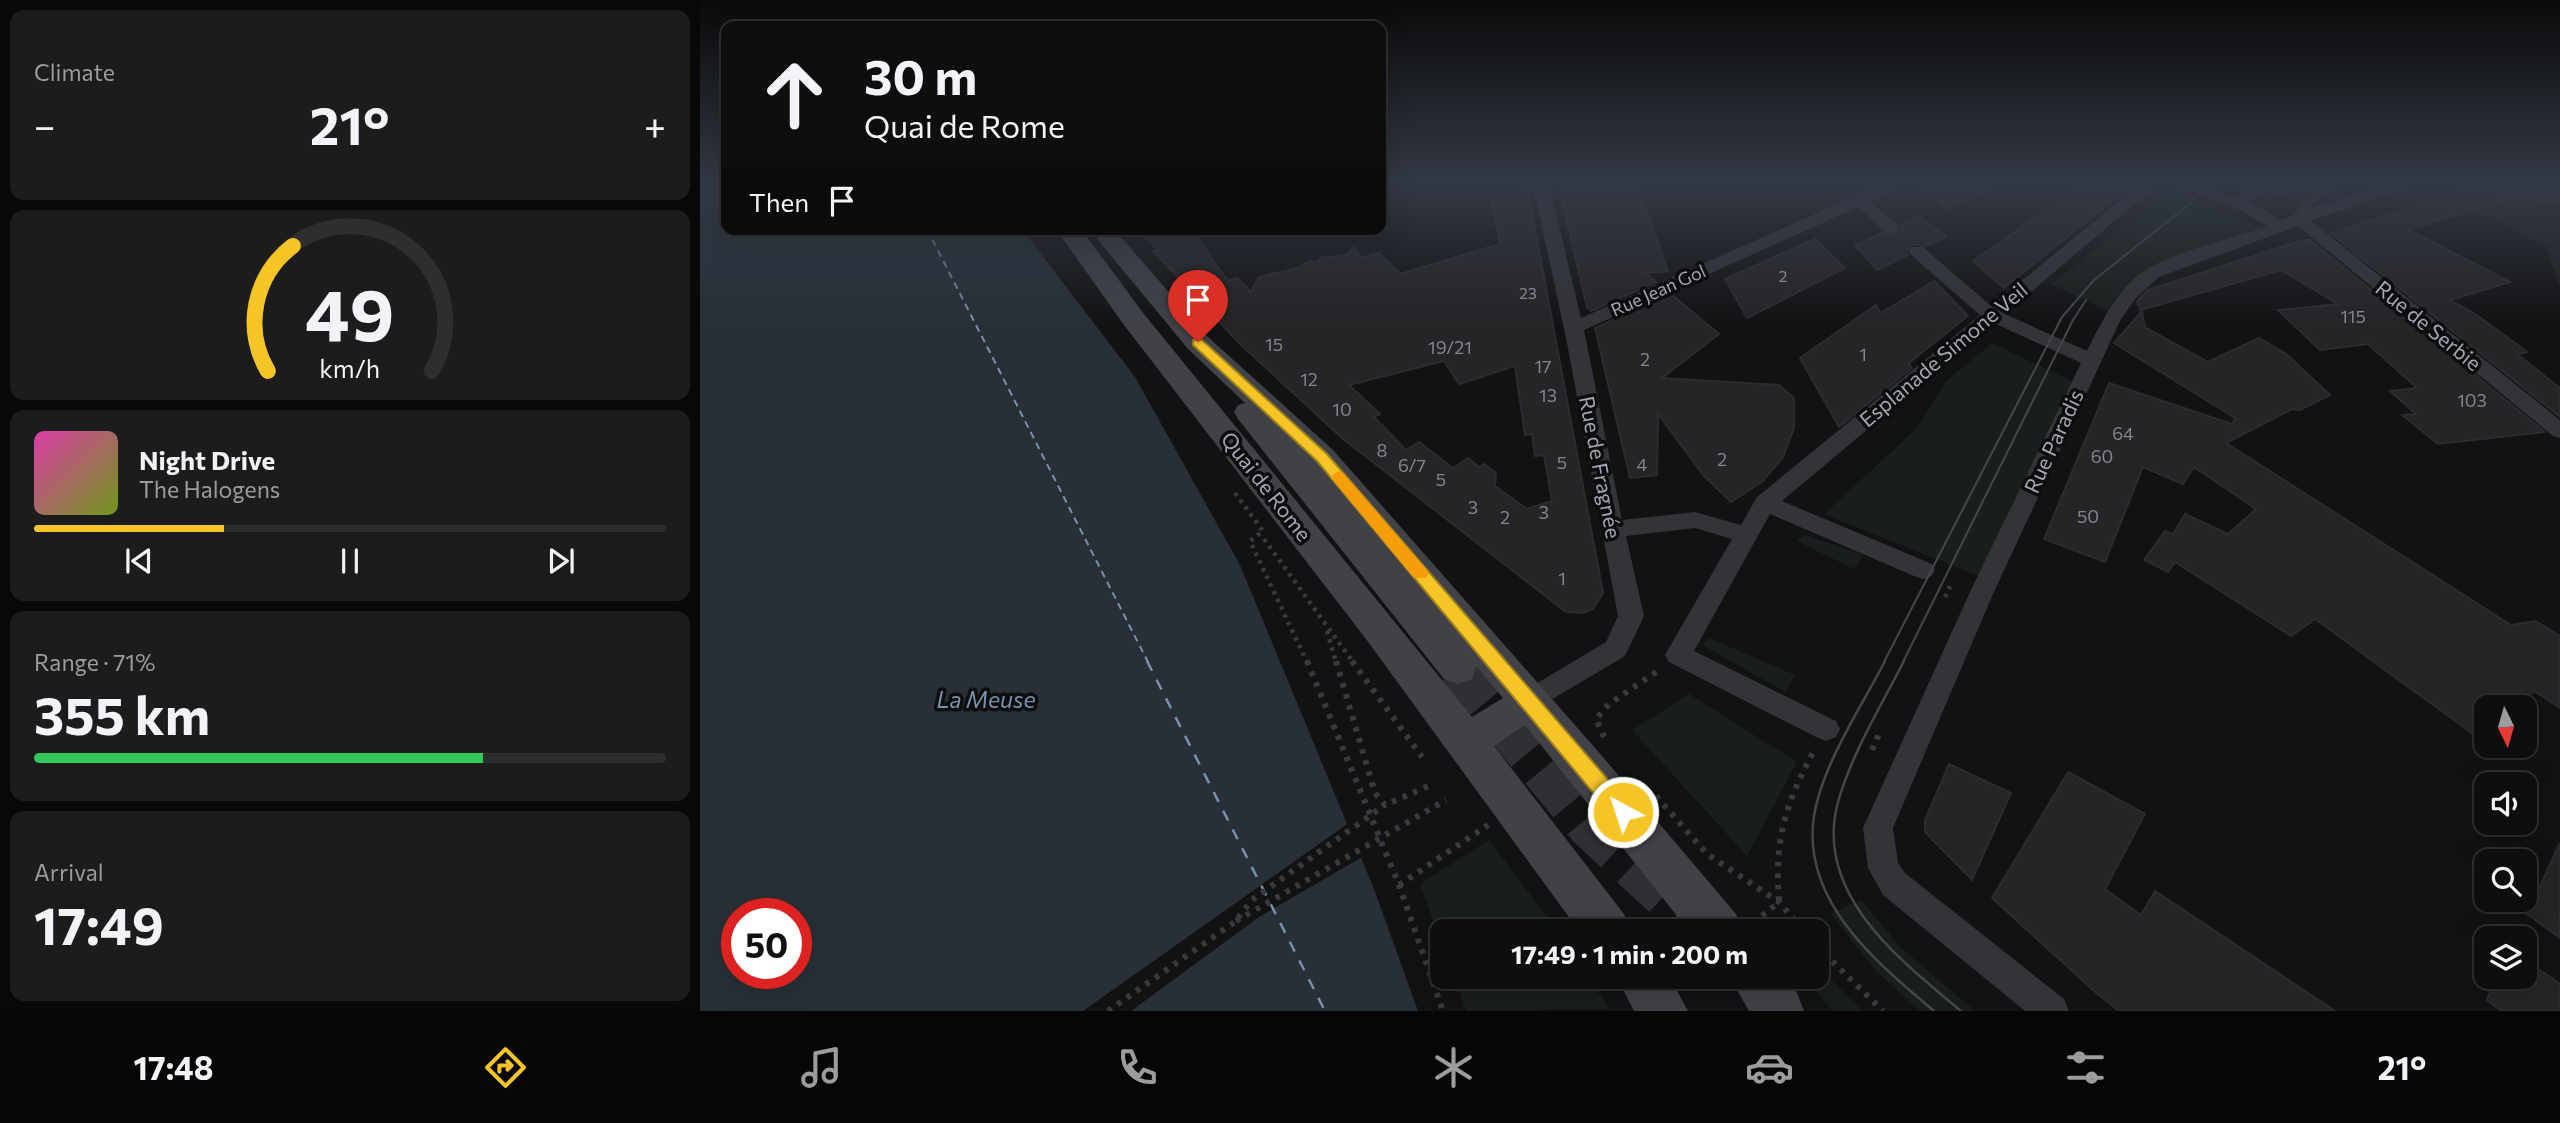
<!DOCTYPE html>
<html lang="en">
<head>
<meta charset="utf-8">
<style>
	:root { --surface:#0e0e0e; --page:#1c1c1c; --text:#f1f3f6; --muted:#9b9c9e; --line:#2e2e2e; --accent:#f5c528 }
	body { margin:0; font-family:Commissioner,sans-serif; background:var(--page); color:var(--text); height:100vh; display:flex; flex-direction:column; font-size:26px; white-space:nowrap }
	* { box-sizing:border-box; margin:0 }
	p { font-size:23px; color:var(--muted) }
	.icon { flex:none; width:38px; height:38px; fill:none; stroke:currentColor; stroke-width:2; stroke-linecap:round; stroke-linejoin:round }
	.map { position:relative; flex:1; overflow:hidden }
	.details { display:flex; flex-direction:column; gap:10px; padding:10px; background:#080808; width:700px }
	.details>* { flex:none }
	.top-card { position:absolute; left:21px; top:21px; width:665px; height:214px; border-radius:14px; box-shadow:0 7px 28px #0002,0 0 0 2px var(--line); background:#0e0e0e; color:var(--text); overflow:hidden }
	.needle { width:46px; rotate:175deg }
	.buttons { position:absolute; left:1774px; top:695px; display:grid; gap:14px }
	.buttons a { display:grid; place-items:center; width:63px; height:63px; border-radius:14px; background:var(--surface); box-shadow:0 7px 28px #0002,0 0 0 2px var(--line); font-size:35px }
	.speed { position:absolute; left:21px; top:898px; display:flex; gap:14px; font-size:35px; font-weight:700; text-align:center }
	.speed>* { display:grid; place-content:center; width:91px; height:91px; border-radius:50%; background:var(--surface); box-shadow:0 7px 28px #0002,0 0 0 2px var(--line); line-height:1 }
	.speed .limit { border:10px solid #d22; background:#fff; color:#111 }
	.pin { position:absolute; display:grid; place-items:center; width:60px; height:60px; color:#fff; margin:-72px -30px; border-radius:50% 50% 50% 0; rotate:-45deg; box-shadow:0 0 7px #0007 }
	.pin .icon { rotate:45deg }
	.me { position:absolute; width:77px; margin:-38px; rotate:320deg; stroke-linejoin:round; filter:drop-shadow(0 0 5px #0008) }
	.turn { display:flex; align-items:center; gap:24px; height:147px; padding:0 28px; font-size:32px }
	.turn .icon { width:91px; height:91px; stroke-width:2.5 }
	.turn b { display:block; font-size:49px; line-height:60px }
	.then { display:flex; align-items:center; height:66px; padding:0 28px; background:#0003; gap:14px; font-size:26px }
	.big { font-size:52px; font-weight:700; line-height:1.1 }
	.details .widget { flex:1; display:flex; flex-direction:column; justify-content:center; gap:10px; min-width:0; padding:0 24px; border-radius:14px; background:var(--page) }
	.details .dial { align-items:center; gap:0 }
	.dial svg { height:182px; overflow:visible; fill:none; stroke:var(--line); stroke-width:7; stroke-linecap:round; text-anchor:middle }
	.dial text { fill:var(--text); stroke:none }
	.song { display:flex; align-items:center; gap:21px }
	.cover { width:84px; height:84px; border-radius:10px; background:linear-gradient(135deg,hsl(320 70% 55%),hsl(80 70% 35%)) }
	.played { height:7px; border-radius:4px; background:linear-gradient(90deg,var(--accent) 30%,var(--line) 30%) }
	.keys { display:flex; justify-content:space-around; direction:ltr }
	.heat { display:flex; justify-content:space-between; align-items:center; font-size:38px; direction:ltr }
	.charge { height:10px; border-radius:5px; background:linear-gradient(90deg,#34c759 71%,var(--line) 0) }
	.trip { position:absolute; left:730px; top:919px; width:399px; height:70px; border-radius:14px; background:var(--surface); box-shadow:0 7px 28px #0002,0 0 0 2px var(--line); font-weight:700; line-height:70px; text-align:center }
	.menu { display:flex; height:112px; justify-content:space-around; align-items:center; background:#060606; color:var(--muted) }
	.menu .icon { width:49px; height:49px }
	.menu .selected { color:var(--accent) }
	.menu b { font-size:32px; color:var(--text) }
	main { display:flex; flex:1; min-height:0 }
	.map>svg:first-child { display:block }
</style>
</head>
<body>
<main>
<section class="details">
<div class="widget"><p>Climate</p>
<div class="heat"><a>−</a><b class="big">21°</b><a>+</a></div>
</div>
<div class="widget dial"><svg viewBox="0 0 100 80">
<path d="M14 69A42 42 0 1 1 86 69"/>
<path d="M14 69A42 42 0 0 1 25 14" stroke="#f5c528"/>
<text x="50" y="56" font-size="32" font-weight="700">49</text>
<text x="50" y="72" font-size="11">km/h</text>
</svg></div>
<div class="widget">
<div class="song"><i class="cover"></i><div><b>Night Drive</b><p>The Halogens</p></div></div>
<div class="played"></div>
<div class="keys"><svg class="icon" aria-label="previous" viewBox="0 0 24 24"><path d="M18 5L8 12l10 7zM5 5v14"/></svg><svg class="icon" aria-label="pause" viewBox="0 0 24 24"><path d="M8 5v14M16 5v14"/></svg><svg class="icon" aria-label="next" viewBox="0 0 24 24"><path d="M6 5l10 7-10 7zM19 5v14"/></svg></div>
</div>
<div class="widget"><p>Range · 71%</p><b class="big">355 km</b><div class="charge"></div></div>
<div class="widget"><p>Arrival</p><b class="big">17:49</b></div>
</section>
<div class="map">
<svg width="1860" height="1011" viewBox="0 0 1860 1011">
	<rect width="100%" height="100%" fill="#121213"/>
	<polygon fill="#1e1e20" points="1784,184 1860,184 1860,286 1845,245 1745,197 1788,188"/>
	<g fill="#181e19">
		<polygon points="1469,193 1572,231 1469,266 1415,314 1351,284"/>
		<polygon points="1292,343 1380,385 1288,580 1124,514 1217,428 1245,382"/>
		<polygon points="1105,535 1164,555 1154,569 1097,541"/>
		<polygon points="1009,638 1095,675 1086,692 1002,645"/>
		<polygon points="989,694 1097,762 1047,856 932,730"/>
		<polygon points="789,840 857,931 742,931 742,945 720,884"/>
		<polygon points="1161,900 1201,948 1275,1011 1220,1011 1177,972 1130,913"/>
		<polygon points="1117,966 1162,1011 1132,1011 1106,977 1116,976"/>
		<polygon points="754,977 888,977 909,1009 766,1011"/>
	</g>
	<path fill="#282f37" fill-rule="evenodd" d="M0,184H26V229H322L435,377L540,565L674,889L718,1011H0ZM37,914H96V973H37Z"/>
	<polygon fill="#121213" points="650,822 664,856 559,917 431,1011 383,1011"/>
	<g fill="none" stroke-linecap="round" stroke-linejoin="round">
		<polyline stroke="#7891b0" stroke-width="2" stroke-dasharray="7 5" stroke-linecap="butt" points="227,229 448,662"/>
		<polyline stroke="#7891b0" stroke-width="2.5" stroke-dasharray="11 10" stroke-linecap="butt" points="447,661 625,1011"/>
	</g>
	<g fill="#252427" stroke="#2c2b2f" stroke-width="2" fill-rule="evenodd">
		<polygon points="858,184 937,184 968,271 946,273 956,282 891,311 887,307"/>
		<polygon points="1217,184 1300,184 1246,209"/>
		<polygon points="1383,184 1433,184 1304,288 1273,261"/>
		<path d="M828,191L903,593L893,609L883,613L866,612L642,438L539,343L453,251L459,250L436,229H491L528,281L537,278L551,292L559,277L597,268L609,261L617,262L620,258L647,255L654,247L662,258L679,253L700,274L800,244L791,202H800L798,193ZM744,361L759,384L815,366L825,435L832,434L835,456L844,455L852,501L827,509L795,486L796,473L784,464L779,467L768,458L753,468L719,442L706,450L674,417L680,414L649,385Z"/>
		<polygon points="1760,192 1808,199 1709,230 1810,282 1750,300 1777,315 1827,352 1817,354 1860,388 1860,417 1630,233"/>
		<polygon points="1220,217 1247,237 1226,246 1211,244 1205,251 1208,255 1177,270 1155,245 1182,233 1200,235 1201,225"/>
		<polygon points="1115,239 1145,268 1047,318 1025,279"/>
		<polygon points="1603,240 1610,240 1845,432 1738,444 1702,415 1716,414 1690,391 1717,388 1668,344 1620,350 1578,310 1638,304 1581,270 1440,310 1437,301 1448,290"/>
		<polygon points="1234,281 1268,316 1209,363 1212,368 1139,427 1100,358 1176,305 1181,313"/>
		<polygon points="971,294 1019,334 962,378 1079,385 1094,398 1094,428 1083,457 1063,481 1031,502 1004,476 958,414 957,475 930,478 895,328"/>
		<polygon points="1442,311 1445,327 1508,362 1559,338 1585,353 1630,395 1600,410 1592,409 1526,443 1811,625 1835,621 1860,636 1860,708 1834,691 1815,707 1787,707 1787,744 1615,619 1591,636 1475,562 1468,572 1444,560 1465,531 1473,534 1485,514 1528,534 1556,509 1494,467 1483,484 1443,467 1405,562 1344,539 1409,383 1532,424 1535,418 1414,343"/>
		<polygon points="1249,764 1311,793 1272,880 1225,832 1225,820"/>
		<polygon points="1368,772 1445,814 1405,889 1441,915 1455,891 1635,1011 1419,1011 1393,990 1292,898"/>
		<polygon points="1860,843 1860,938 1827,914"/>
		<polygon points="1825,960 1860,984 1860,1011 1801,1011 1787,1000 1797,976 1825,976"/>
	</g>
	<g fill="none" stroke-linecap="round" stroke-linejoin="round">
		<polyline stroke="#2f3033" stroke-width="44" stroke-dasharray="44 22" stroke-linecap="butt" points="758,668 890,827 1002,931"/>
		<polyline stroke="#393a3f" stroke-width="3.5" stroke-dasharray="2.5 4.5" stroke-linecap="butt" points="338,229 346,240"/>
		<g stroke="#393a3f" stroke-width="4.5" stroke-dasharray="3.5 5" stroke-linecap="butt">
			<polyline points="535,493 563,531 550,541 607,662"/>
			<polyline points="564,539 653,662"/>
			<polyline points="1245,597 1252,582"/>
			<polyline points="627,631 636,662"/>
		</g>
		<g stroke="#393a3f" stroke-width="6" stroke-dasharray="4.5 7" stroke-linecap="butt">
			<polyline points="607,661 699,885 743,1011"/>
			<polyline points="636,661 675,793 685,805 733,784"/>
			<polyline points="652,661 722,757"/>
			<polyline points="904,737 896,719 909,704 962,668"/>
			<polyline points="1172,750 1179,734"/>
			<polyline points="956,796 1007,854 1079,902 1104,931"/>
			<polyline points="699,885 788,825"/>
			<path d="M1079,901C1074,838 1086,802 1116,747"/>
			<polyline points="1053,923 1079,902"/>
			<polyline points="1116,945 1183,1011"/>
			<polyline points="408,1011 536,921"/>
		</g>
		<g stroke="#333338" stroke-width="10">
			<polyline points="1546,184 1576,189 1631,185"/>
			<polyline points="1600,217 1606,203 1628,187"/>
		</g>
		<g fill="#333338" fill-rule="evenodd">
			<path d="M833,184H849L881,318L1153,197L1184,184H1205L1170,202L1198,225V233H1186L1158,207L884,330L922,520L995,512L1041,525L1057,497L1280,315L1211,255L1208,251L1211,247H1223L1291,306L1440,184H1458L1305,314L1387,351C1402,321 1419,285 1449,268C1481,250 1531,239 1567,226L1534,207L1469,184H1493L1537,198L1551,184H1563L1565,187L1550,203L1582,220L1594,214L1689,184H1713L1611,221L1860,420V438L1853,436L1598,226L1459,277L1436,298L1421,319L1293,594L1193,828L1198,863L1205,873L1364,999L1369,1011H1325L1183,895L1168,868L1163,828L1269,594L1381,363L1294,323L1082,501L1232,564L1235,570L1232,576L1223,579L1214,576L1070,514L994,651L1136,721L1140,729L1136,737L1126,741L1116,737L969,662L965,655L969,648L1032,539L995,528L926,536L944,616L925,656L829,713L819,710L815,702L819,694L906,642L918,616L867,343Z"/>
			<polygon points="1756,184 1792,184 1860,195 1860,205 1764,189"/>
		</g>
		<g fill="#404248" fill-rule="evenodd">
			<polygon points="356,229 381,229 444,314 772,717 803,698 776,666 772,679 758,684 744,679 538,419 534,412 538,405 545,403 488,349 389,229 414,229 508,337 633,450 896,749 1036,914 1043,931 989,931 825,725 794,746 924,914 931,931 879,931 666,639 424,325"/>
			<polygon points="916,976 969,976 988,1011 934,1011"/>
			<polygon points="1029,976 1084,976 1097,993 1104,1011 1049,1011"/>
		</g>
		<g stroke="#45474d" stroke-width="2">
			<polyline points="1184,662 1362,317 1394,280 1492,202 1505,184"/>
			<polyline points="1203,662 1373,320 1386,300"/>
		</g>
		<g stroke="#45474d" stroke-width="2.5">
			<path d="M1185,661C1162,706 1122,765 1114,816C1101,901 1176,962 1234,1011"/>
			<path d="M1204,661C1181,706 1152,753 1138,802C1113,894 1200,960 1261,1011"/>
		</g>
		<g stroke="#393a3f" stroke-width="6" stroke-dasharray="4.5 7" stroke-linecap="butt">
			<polyline points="538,918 552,900 685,805"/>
			<polyline points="536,921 746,800"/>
		</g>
	</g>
	<linearGradient id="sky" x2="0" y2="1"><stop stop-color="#0a0a0a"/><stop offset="0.56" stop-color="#333944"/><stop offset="1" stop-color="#333944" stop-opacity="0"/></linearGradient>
	<rect width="1860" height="326" fill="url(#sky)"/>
	<polygon fill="#f5c528" stroke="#9f801a" stroke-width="2" points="493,340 502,340 627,454 930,805 933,812 930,819 923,822 915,819 617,461 493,345"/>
	<polygon fill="#f59e0b" points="638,471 643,473 726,569 729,573 726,578 714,578 633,480 630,477"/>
	<g text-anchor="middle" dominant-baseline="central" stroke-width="7" stroke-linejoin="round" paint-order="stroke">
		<g font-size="16" fill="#838590">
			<text x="1083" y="275">2</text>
			<text x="828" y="292">23</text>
		</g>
		<g font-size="18" fill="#a3a6b4" stroke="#0d0d0e">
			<text transform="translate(958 290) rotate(-24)">Rue Jean Gol</text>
		</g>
		<g font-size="18" fill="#838590">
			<text x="1653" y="316">115</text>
			<text x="574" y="344">15</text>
			<text x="750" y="347">19/21</text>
			<text x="1163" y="354">1</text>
			<text x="945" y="359">2</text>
			<text x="843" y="366">17</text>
			<text x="609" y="379">12</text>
			<text x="848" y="395">13</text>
			<text x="1772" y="400">103</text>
			<text x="642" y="409">10</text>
			<text x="1423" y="433">64</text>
			<text x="682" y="450">8</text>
			<text x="1402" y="456">60</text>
			<text x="1022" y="459">2</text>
			<text x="862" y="462">5</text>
			<text x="942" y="464">4</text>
			<text x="712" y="465">6/7</text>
			<text x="741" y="479">5</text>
			<text x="773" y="507">3</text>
			<text x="844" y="512">3</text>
			<text x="1388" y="516">50</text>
			<text x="805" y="517">2</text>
			<text x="862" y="578">1</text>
		</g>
		<g font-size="21" fill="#a3a6b4" stroke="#0d0d0e">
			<text transform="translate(1729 325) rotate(39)">Rue de Serbie</text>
			<text transform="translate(1243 354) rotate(-40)">Esplanade Simone Veil</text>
			<text transform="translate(1353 441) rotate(-65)">Rue Paradis</text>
			<text transform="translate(901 467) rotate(79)">Rue de Fragnée</text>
			<text transform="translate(567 486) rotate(52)">Quai de Rome</text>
		</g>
		<g font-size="23" font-style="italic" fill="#7891b0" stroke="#0d0d0e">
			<text x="286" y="699">La Meuse</text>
		</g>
	</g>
</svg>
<div class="buttons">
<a><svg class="needle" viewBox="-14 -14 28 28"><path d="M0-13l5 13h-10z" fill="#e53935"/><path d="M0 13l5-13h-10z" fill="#9b9c9e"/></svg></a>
<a><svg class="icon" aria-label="sound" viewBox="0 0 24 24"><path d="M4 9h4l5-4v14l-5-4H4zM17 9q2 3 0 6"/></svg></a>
<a><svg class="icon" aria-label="search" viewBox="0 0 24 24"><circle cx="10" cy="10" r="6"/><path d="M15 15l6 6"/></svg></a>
<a><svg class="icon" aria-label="layers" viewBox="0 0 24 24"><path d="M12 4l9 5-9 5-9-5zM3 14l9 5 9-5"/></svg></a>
</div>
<div class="speed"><div class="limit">50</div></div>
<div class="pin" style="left:498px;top:342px;background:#d93025"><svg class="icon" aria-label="arrive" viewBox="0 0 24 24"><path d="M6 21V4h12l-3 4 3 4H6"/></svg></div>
<svg class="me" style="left:923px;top:812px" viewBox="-20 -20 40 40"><circle r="17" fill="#f5c528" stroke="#fff" stroke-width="3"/><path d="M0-11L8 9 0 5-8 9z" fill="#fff"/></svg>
<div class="trip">17:49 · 1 min · 200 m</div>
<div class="top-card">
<div class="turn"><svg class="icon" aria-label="ahead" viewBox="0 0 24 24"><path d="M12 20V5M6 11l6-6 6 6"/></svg><div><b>30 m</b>Quai de Rome</div></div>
<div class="then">Then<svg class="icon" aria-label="arrive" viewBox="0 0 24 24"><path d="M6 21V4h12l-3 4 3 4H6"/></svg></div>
</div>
</div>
</main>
<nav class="menu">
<b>17:48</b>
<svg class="icon selected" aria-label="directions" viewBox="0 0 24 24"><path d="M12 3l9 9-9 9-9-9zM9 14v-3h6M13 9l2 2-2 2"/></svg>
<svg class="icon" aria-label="music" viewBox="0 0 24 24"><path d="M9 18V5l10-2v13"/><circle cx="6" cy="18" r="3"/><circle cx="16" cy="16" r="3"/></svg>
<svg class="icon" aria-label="phone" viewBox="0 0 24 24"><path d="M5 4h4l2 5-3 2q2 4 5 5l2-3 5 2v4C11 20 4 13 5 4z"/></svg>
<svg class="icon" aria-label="climate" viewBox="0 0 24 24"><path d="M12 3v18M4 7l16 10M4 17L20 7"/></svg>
<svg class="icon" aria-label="car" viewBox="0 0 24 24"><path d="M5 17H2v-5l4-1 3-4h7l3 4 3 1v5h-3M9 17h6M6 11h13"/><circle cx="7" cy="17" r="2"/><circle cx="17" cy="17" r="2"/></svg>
<svg class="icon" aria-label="filters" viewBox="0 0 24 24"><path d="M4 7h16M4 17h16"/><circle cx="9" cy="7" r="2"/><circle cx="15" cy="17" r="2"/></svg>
<b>21°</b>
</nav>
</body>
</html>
